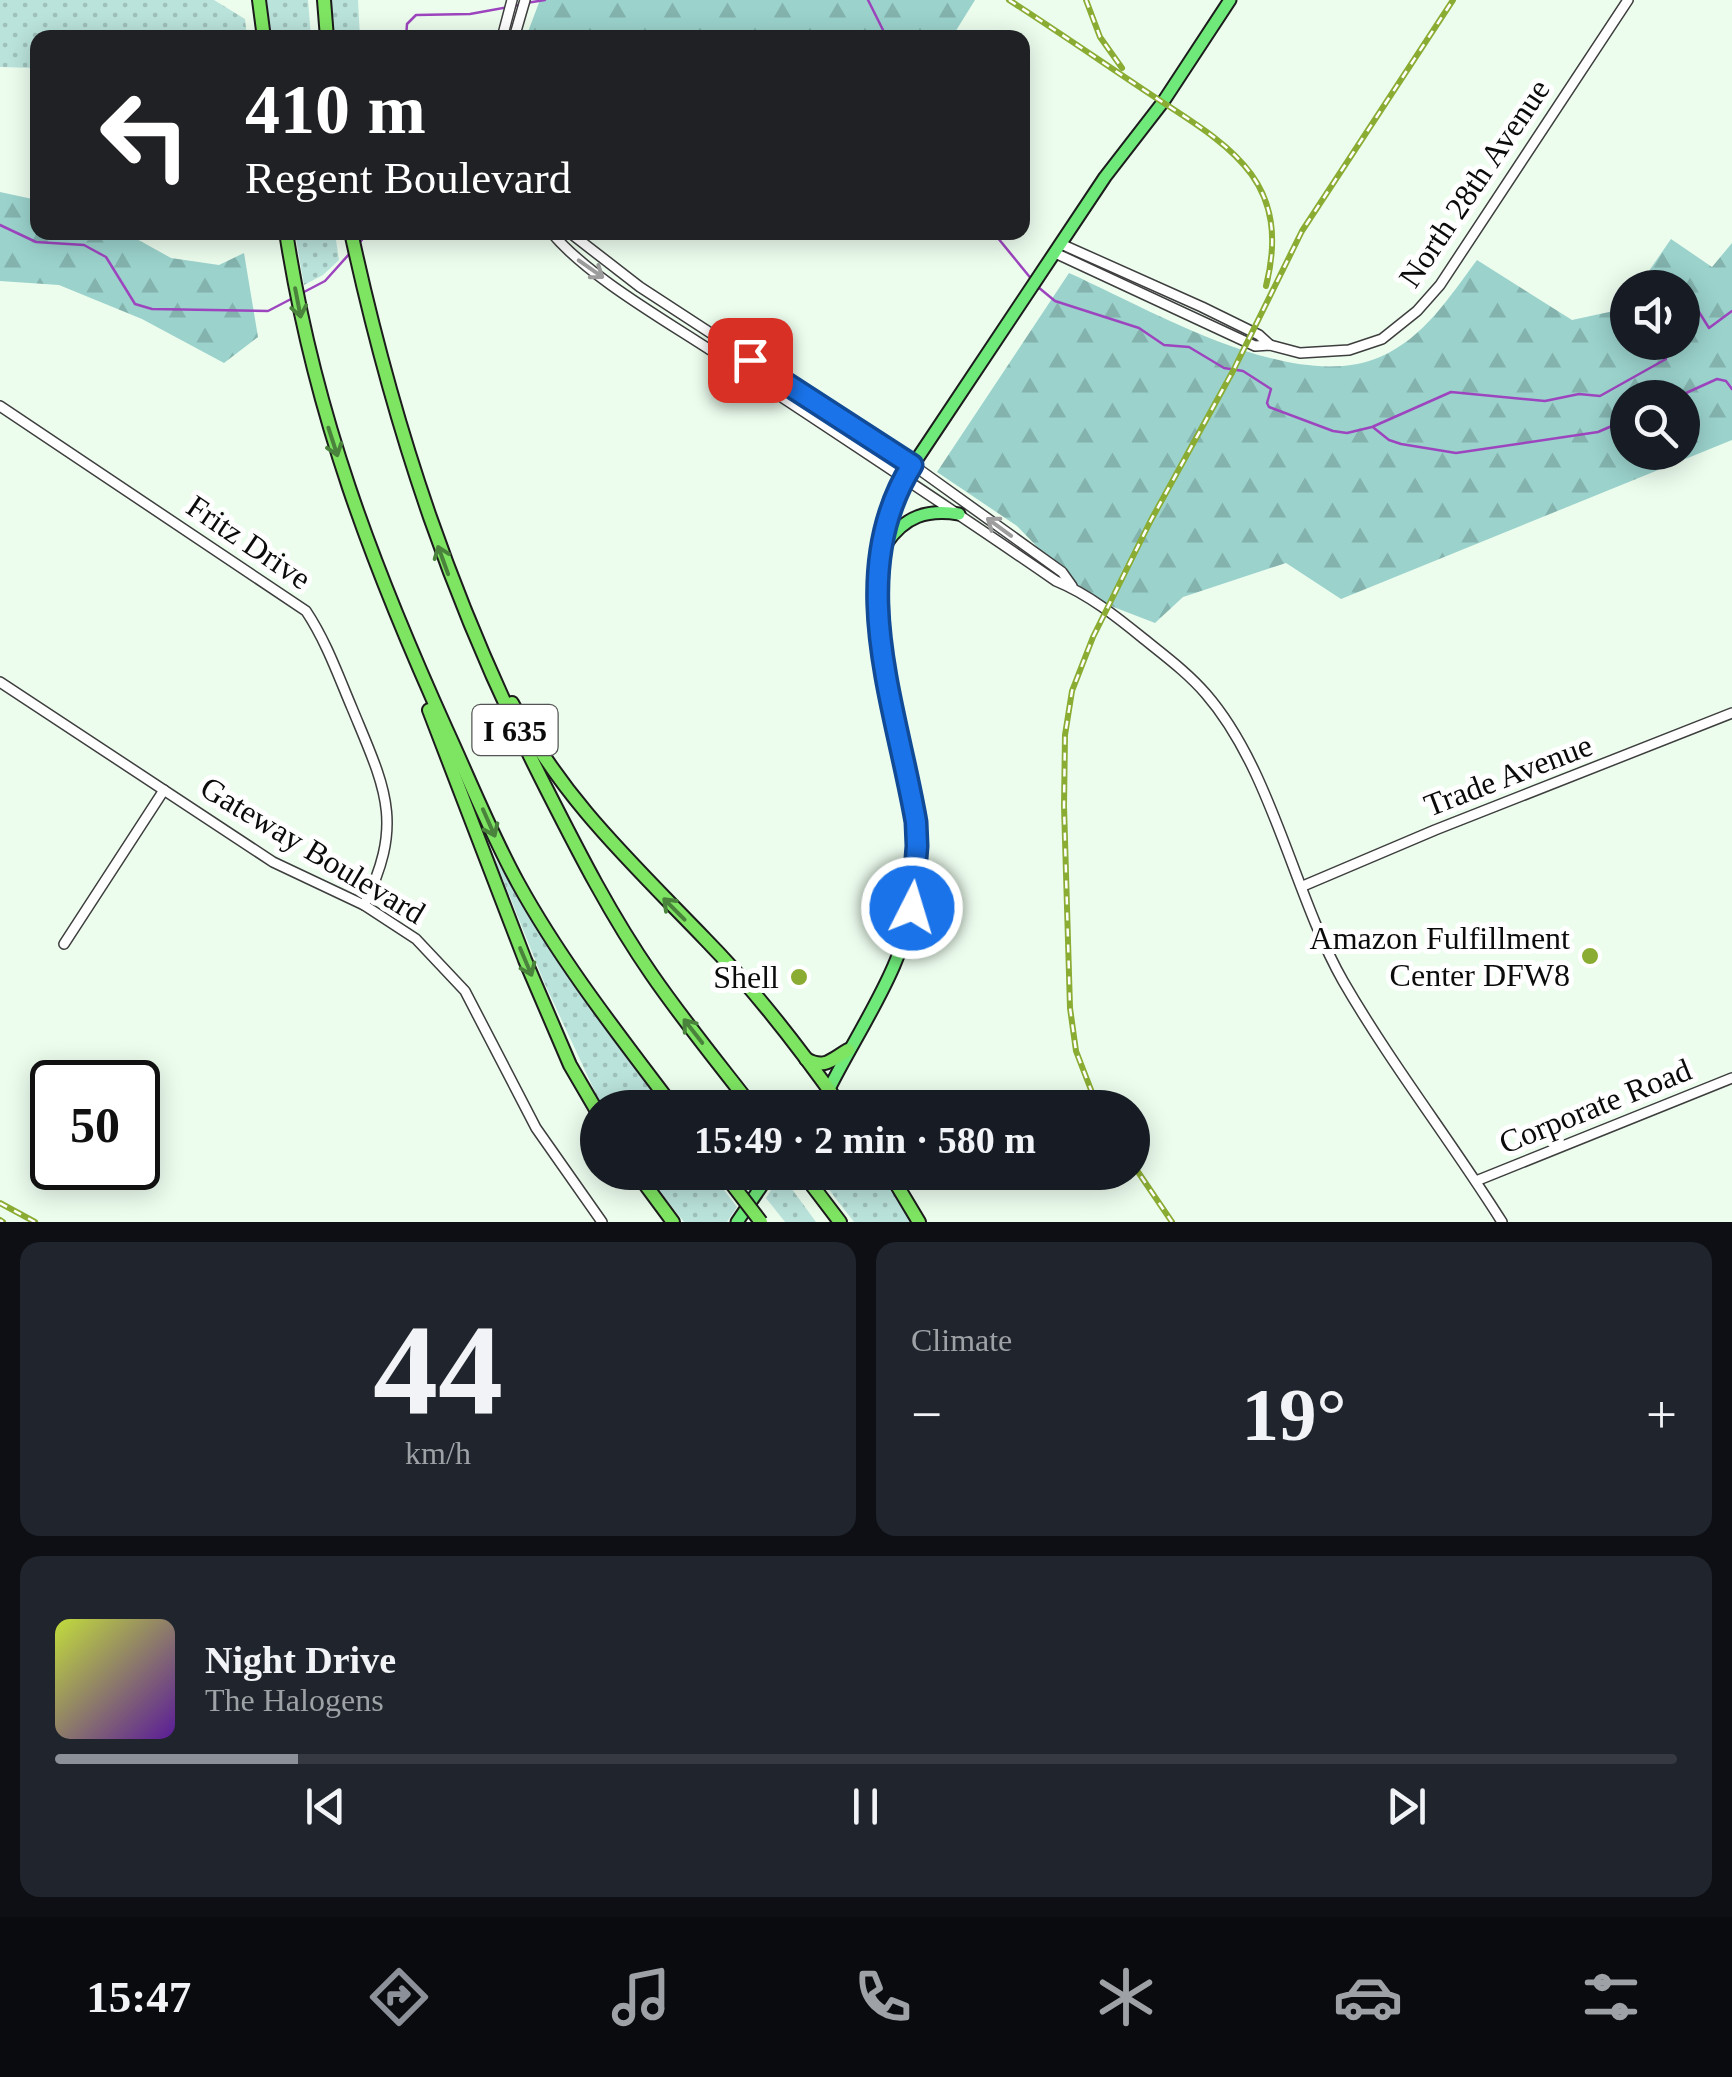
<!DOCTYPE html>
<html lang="en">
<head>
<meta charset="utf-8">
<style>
	:root { --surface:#171b24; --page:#20242c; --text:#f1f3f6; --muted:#9ea1a6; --line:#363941; --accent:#8c9099 }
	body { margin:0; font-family:"Times New Roman",serif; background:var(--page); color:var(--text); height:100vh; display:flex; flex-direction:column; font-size:38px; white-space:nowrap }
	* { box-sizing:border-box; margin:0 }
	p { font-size:32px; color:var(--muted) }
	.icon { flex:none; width:55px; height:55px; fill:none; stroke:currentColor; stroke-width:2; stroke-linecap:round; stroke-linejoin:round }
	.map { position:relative; height:1222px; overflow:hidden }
	.sheet { display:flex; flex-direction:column; gap:20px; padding:20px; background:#0d0f14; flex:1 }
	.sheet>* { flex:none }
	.top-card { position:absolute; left:30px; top:30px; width:1000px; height:210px; border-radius:20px; box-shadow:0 5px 25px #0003; background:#202124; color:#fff; overflow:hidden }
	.controls { position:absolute; left:1610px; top:270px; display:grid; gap:20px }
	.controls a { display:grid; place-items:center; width:90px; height:90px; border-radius:50%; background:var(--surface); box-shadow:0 5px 25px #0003; font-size:50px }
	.speed { position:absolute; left:30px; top:1060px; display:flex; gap:20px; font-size:50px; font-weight:700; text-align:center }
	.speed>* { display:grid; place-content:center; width:130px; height:130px; border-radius:50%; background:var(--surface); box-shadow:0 5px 25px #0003; line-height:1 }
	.speed .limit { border:5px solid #111; border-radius:15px; background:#fff; color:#111 }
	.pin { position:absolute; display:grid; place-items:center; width:85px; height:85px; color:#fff; margin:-42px; border-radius:20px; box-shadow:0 5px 15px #0006 }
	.me { position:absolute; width:110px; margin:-55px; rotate:5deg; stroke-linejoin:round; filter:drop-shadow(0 0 8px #0008) }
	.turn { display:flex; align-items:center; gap:35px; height:210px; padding:0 50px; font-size:45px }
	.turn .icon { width:130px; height:130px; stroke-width:2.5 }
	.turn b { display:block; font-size:70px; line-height:85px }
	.big { font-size:75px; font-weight:800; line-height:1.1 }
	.sheet .tile { flex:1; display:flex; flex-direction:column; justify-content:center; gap:15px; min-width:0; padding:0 35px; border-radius:20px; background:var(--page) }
	.sheet .dial { align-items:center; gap:0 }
	.dial b { font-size:130px; line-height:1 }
	.song { display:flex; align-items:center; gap:30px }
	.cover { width:120px; height:120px; border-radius:15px; background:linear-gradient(135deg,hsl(70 70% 55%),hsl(270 70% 35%)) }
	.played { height:10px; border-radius:5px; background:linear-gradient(90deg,var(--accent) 15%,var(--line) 15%) }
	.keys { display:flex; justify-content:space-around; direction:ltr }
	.heat { display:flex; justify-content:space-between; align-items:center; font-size:55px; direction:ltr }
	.sheet .tiles { flex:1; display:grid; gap:20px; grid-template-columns:1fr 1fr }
	.tile:last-child { grid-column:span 2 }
	.trip { position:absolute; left:580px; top:1090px; width:570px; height:100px; border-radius:50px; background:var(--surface); box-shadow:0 5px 25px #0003; font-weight:800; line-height:100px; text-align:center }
	.menu { display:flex; height:160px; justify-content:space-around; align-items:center; background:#090b0e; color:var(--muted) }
	.menu .icon { width:70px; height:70px }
	.menu .on { color:var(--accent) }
	.menu b { font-size:45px; color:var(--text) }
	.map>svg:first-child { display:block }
</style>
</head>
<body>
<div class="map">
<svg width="1732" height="1222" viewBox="0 0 1732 1222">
	<defs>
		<pattern id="grass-dots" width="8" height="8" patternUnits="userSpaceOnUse" patternTransform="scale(2.5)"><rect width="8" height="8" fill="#bae3db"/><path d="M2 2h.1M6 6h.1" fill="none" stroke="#9fc1bb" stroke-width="1.8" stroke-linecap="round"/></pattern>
		<pattern id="forest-firs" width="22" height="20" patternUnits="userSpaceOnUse" patternTransform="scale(2.5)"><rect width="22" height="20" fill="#9bd2cc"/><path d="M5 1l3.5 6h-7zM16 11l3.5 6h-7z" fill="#84b3ae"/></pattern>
	</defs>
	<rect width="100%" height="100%" fill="#ecfdee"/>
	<g fill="url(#grass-dots)">
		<polygon points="0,0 214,0 245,19 247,37 38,38 37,68 0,67"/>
		<polygon points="267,0 308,0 311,37 270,37"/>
		<polygon points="329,0 358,0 360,37 331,37"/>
		<polygon points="295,233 335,233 339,260 323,275 304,285"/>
		<polygon points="494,857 573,984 663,1107 602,1107 544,982"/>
		<polygon points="645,1173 711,1173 737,1207 727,1222 684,1222"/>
		<polygon points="816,1173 884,1173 915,1222 854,1222"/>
		<polygon points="781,1174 816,1222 785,1222 766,1198"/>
	</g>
	<g fill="url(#forest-firs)" fill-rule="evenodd">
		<path d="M540,0H975L952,37L700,38C667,26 625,31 590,37C570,41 547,38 526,37Z"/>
		<polygon points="0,192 37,200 38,232 126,233 171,258 219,265 244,253 258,337 224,363 142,319 59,285 0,281"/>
		<path d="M1671,239L1712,267L1732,243V440L1341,599L1286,563L1183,597L1155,623L1085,596L1017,526L937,472L1069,273C1150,309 1292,395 1380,357C1424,338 1450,296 1477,260L1572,320L1623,309L1627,303L1628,342H1682V288L1638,287ZM1628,398H1682V452H1628Z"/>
	</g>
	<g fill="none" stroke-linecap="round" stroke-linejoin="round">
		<g stroke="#9d45be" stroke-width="2.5">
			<polyline points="868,0 887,38"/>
			<polyline points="526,3 545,0"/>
			<polyline points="406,38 407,24 416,15 470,14 519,5"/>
			<polyline points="0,225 36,242 84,245 106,257 135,304 152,309 268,311 293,298"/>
			<polyline points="993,232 1033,281"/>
			<polyline points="360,242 369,232"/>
			<polyline points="1038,287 1055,301 1139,328 1164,345 1189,347 1224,368 1243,371 1271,389 1267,403 1269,407 1333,431 1347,433 1372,427 1451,392 1545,401 1579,394 1600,396 1666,359 1651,342"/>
			<polyline points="304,292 325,281 351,252"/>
			<polyline points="1682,305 1699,312 1709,328 1732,311"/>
			<polyline points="1675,398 1717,379 1726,381 1732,389"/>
			<polyline points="1374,428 1389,440 1401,444 1456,453 1598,432 1628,419"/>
		</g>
		<g stroke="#3e3e3e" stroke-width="12">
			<g id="minor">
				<polyline points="502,38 512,0"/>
				<polyline points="514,38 525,0"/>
				<path d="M551,232C590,279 672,324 724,359C835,432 946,505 1056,581C1088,594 1117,617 1144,639C1165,656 1188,673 1206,694C1272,770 1294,895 1343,981C1391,1064 1451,1141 1502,1222"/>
				<polyline points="569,232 640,287 913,465 1062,572 1072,586"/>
				<polyline points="1061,244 1202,307 1259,335 1270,345"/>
				<polyline points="1055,253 1255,346 1270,345 1300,353 1349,350 1382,339 1417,311 1440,285 1628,0"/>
				<path d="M0,406L306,611C326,641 338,675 352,708C385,788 405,822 364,905"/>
				<polyline points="0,682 273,862 364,905 416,939 465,991 536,1128 602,1222"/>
				<polyline points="1303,886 1435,830 1732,713"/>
				<polyline points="64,944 164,790"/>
				<polyline points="1476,1181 1732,1078"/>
			</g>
		</g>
		<g stroke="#1c1c1c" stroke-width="15">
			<g id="major">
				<path d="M886,544C905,516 927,509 959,514"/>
				<path d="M816,1108L829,1089C861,1025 909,960 915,888C928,743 827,603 913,465L1105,177L1163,102L1230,0"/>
				<polyline points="737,1222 771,1172"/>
			</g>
		</g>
		<g stroke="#1c1c1c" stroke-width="16">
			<g id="highway">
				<polyline points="259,0 264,38"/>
				<polyline points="324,0 327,38"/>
				<path d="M286,232C314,413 372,565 447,731C470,781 491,834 518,883C562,963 619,1035 674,1108"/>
				<path d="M351,232C395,434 453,606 547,790C579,853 611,916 652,975C683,1020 719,1064 753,1108"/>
				<path d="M512,703C564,801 631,862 706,940C756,991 801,1050 842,1108"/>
				<polyline points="429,710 525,960 570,1065 598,1113"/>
				<path d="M806,1059C825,1070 832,1059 848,1050"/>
				<polyline points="636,1172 673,1222"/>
				<polyline points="802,1172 840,1222"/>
				<polyline points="889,1172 919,1222"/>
			</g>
		</g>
		<use href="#minor" stroke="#fff" stroke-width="9"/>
		<use href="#major" stroke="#6fea7a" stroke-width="11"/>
		<use href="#highway" stroke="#7ee562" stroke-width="12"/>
		<g stroke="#8aac33" stroke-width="6">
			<g id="rail">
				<path d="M1009,0C1054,29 1099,60 1144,90C1222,142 1294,175 1266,286"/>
				<polyline points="1086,0 1100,37 1122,68"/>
				<polyline points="1098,1108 1076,1051 1070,1008 1064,806 1065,735 1072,691 1093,637 1151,520 1233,371 1302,231 1453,0"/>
				<polyline points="1132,1163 1172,1222"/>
				<polyline points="0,1203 35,1222"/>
				<polyline points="0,1220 3,1222"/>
			</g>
		</g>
		<use href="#rail" stroke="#fff" stroke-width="2.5" stroke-dasharray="8" stroke-linecap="butt"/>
		<g stroke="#1c1c1c" stroke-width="16" stroke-linecap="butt">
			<polyline id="highway-bridge" points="725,1175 761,1222"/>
		</g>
		<use href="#highway-bridge" stroke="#7ee562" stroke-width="12"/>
	</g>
	<defs><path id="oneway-shaft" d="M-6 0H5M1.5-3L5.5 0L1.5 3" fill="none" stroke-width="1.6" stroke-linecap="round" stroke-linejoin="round" transform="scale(2.5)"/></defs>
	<g stroke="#9d9d9d">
		<use href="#oneway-shaft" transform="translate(591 269) rotate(35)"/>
		<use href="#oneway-shaft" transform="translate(999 527) rotate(-144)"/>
	</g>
	<g stroke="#4a833b">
		<use href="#oneway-shaft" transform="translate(298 303) rotate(79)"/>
		<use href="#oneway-shaft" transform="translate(333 442) rotate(72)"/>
		<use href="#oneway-shaft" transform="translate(443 560) rotate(-110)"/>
		<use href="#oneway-shaft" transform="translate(489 823) rotate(66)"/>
		<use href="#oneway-shaft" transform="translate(674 909) rotate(-135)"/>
		<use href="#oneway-shaft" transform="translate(526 962) rotate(67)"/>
		<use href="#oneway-shaft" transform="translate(693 1031) rotate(-128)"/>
	</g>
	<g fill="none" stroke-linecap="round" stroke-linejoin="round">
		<g stroke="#114b97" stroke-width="25">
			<path id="route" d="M750,360L912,465C843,575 896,705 916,822L917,846L912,908"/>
		</g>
		<use href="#route" stroke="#1a73e8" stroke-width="18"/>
	</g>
	<g fill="#8aac33" stroke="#fff" stroke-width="4">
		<circle cx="1590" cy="956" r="10"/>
		<circle cx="799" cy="977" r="10"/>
	</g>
	<g text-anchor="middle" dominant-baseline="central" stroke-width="10" stroke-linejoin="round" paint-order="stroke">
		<rect fill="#fff" stroke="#545454" stroke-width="2.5" x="472.5" y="705" width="85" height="50" rx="8"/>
		<g font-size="30" font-weight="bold" fill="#0b0b0b">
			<text x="515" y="730">I 635</text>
		</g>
		<g font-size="32" fill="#0b0b0b" stroke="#fff">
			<text transform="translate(1474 183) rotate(-56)">North 28th Avenue</text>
			<text transform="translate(249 542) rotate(34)">Fritz Drive</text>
			<text transform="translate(1508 775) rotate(-21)">Trade Avenue</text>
			<text transform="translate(313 850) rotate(31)">Gateway Boulevard</text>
			<text transform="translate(1595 1106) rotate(-22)">Corporate Road</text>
		</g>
		<g font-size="32" fill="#0b0b0b" stroke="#fff" text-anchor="end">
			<text x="1570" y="938">Amazon Fulfillment<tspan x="1570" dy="37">Center DFW8</tspan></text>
			<text x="779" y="977">Shell</text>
		</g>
	</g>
</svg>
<div class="controls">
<a><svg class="icon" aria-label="sound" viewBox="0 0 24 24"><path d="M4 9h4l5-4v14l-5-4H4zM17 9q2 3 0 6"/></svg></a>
<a><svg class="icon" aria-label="search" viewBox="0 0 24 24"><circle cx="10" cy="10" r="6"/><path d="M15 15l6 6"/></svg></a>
</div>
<div class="speed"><div class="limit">50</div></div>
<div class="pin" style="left:750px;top:360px;background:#d93025"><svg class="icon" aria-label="arrive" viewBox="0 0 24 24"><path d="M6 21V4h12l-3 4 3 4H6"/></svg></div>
<svg class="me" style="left:912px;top:908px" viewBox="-20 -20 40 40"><circle r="17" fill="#1a73e8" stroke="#fff" stroke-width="3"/><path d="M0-11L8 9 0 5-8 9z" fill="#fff"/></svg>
<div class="trip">15:49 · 2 min · 580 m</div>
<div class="top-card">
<div class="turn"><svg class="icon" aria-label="left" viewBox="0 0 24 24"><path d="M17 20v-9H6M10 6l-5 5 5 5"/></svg><div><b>410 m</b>Regent Boulevard</div></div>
</div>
</div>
<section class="sheet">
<div class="tiles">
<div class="tile dial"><b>44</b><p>km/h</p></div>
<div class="tile"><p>Climate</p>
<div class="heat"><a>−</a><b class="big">19°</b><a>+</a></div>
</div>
<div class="tile">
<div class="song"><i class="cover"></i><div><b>Night Drive</b><p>The Halogens</p></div></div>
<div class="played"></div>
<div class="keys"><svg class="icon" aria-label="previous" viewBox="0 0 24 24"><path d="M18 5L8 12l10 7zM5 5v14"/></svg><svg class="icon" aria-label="pause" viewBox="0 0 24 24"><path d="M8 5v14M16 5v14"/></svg><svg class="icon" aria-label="next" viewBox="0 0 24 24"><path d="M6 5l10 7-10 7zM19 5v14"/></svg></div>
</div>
</div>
</section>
<nav class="menu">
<b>15:47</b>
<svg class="icon on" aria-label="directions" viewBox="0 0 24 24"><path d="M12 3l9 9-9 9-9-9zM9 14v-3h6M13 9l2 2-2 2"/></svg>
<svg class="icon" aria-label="music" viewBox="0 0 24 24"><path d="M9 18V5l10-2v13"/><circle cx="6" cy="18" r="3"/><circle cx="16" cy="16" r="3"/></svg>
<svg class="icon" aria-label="phone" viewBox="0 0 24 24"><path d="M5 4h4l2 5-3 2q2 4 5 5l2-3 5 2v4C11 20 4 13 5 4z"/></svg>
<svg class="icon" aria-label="climate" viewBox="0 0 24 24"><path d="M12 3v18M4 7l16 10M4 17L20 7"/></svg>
<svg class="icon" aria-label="car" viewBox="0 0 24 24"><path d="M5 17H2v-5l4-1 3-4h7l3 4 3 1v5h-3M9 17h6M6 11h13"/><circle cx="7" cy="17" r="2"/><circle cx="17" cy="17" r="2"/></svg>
<svg class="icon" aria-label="filters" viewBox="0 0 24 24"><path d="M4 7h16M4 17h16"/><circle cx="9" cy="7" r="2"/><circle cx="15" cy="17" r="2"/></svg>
</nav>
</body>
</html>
